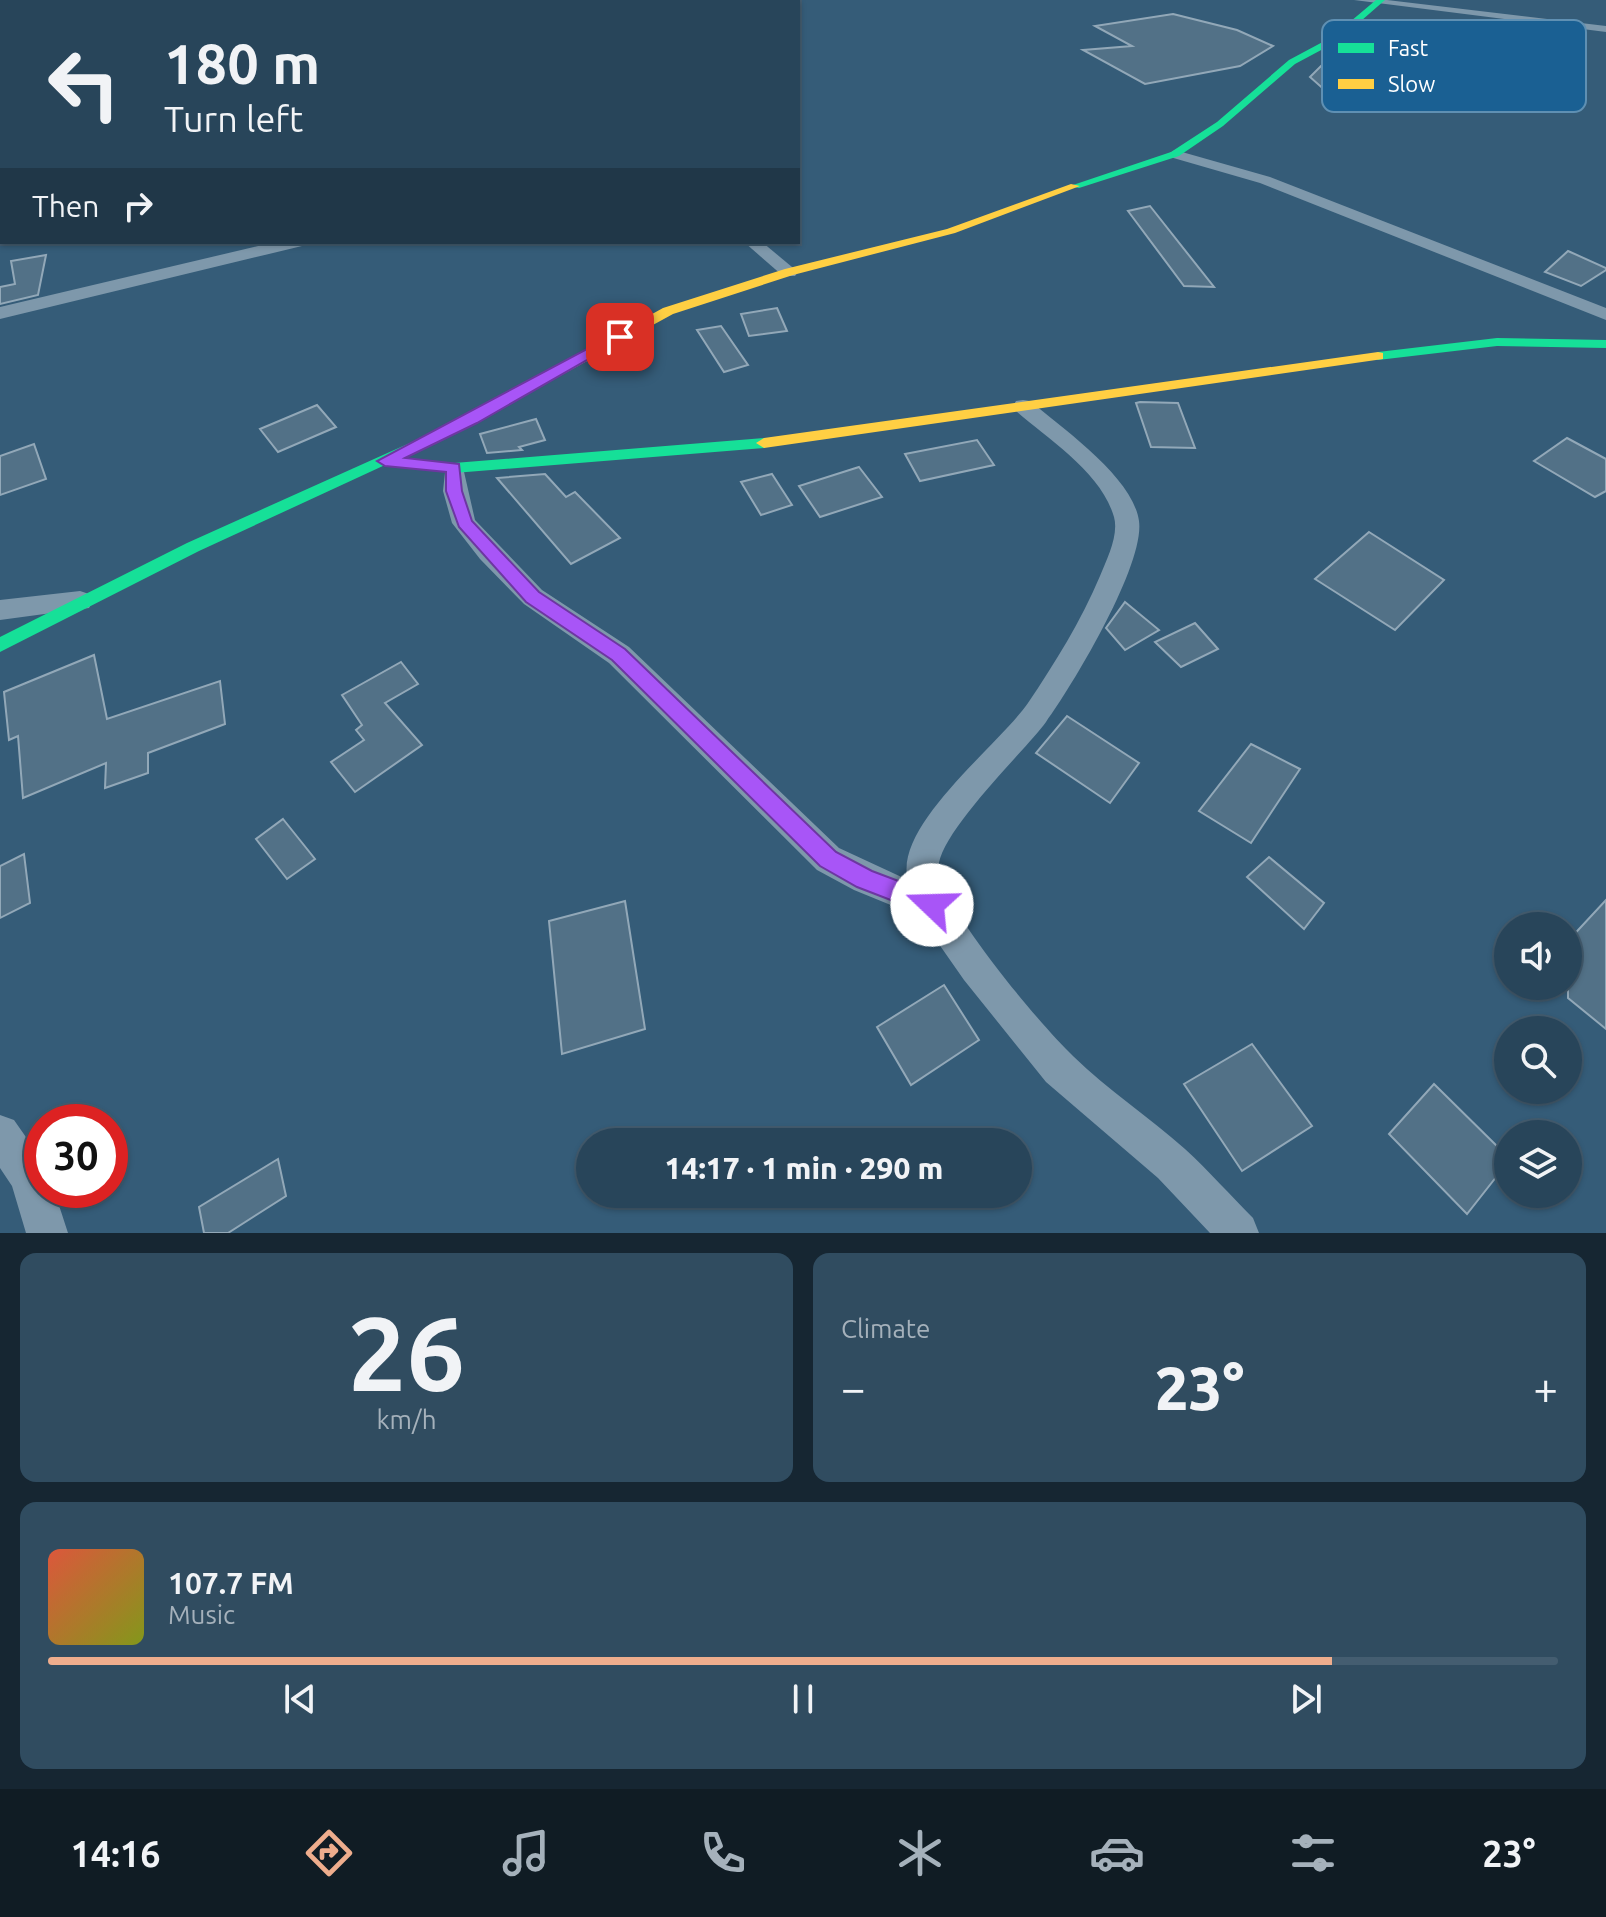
<!DOCTYPE html>
<html lang="en">
<head>
<meta charset="utf-8">
<style>
	:root { --surface:#28455a; --page:#304c60; --text:#f1f3f6; --muted:#a5b1bb; --line:#445d70; --accent:#eead8d }
	body { margin:0; font-family:Ubuntu,sans-serif; background:var(--page); color:var(--text); height:100vh; display:flex; flex-direction:column; font-size:30px; white-space:nowrap }
	* { box-sizing:border-box; margin:0 }
	p { font-size:26px; color:var(--muted) }
	.icon { flex:none; width:44px; height:44px; fill:none; stroke:currentColor; stroke-width:2; stroke-linecap:round; stroke-linejoin:round }
	.map { position:relative; height:1233px; overflow:hidden }
	.side { display:flex; flex-direction:column; gap:20px; padding:20px; background:#162632; flex:1 }
	.side>* { flex:none }
	.guide { position:absolute; left:0px; top:0px; width:800px; height:244px; box-shadow:0 2px 6px #0004,0 0 0 2px var(--line); background:#28455a; color:var(--text); overflow:hidden }
	.tools { position:absolute; left:1494px; top:912px; display:grid; gap:16px }
	.tools a { display:grid; place-items:center; width:88px; height:88px; border-radius:50%; background:var(--surface); box-shadow:0 2px 6px #0004,0 0 0 2px var(--line); font-size:40px }
	.speed { position:absolute; left:24px; top:1104px; display:flex; gap:16px; font-size:40px; font-weight:700; text-align:center }
	.speed>* { display:grid; place-content:center; width:104px; height:104px; border-radius:50%; background:var(--surface); box-shadow:0 2px 6px #0004,0 0 0 2px var(--line); line-height:1 }
	.speed .limit { border:12px solid #d22; background:#fff; color:#111 }
	.pin { position:absolute; display:grid; place-items:center; width:68px; height:68px; color:#fff; margin:-34px; border-radius:16px; box-shadow:0 4px 12px #0006 }
	.me { position:absolute; width:88px; margin:-44px; rotate:291deg; stroke-linejoin:round; filter:drop-shadow(0 0 6px #0008) }
	.turn { display:flex; align-items:center; gap:28px; height:168px; padding:0 32px; font-size:36px }
	.turn .icon { width:104px; height:104px; stroke-width:2.5 }
	.turn b { display:block; font-size:56px; line-height:68px }
	.then { display:flex; align-items:center; height:76px; padding:0 32px; background:#0003; gap:16px; font-size:30px }
	.big { font-size:60px; font-weight:800; line-height:1.1 }
	.side .tile { flex:1; display:flex; flex-direction:column; justify-content:center; gap:12px; min-width:0; padding:0 28px; border-radius:16px; background:var(--page) }
	.side .dial { align-items:center; gap:0 }
	.dial b { font-size:104px; line-height:1 }
	.song { display:flex; align-items:center; gap:24px }
	.cover { width:96px; height:96px; border-radius:12px; background:linear-gradient(135deg,hsl(10 70% 55%),hsl(70 70% 35%)) }
	.played { height:8px; border-radius:4px; background:linear-gradient(90deg,var(--accent) 85%,var(--line) 85%) }
	.keys { display:flex; justify-content:space-around; direction:ltr }
	.heat { display:flex; justify-content:space-between; align-items:center; font-size:44px; direction:ltr }
	.side .tiles { flex:1; display:grid; gap:20px; grid-template-columns:1fr 1fr }
	.tile:last-child { grid-column:span 2 }
	.trip { position:absolute; left:576px; top:1128px; width:456px; height:80px; border-radius:40px; background:var(--surface); box-shadow:0 2px 6px #0004,0 0 0 2px var(--line); font-weight:800; line-height:80px; text-align:center }
	.menu { display:flex; height:128px; justify-content:space-around; align-items:center; background:#101c24; color:var(--muted) }
	.menu .icon { width:56px; height:56px }
	.menu .active { color:var(--accent) }
	.menu b { font-size:36px; color:var(--text) }
	.map>svg:first-child { display:block }
</style>
</head>
<body>
<div class="map">
<svg width="1606" height="1233" viewBox="0 0 1606 1233">
	<rect width="100%" height="100%" fill="#355c78"/>
	<g fill="#527187" stroke="#92a8b8" stroke-width="2">
		<polygon points="1173,14 1237,30 1273,46 1240,66 1145,84 1083,50 1132,46 1095,26"/>
		<polygon points="1329,58 1357,64 1328,93 1310,77"/>
		<polygon points="1150,206 1214,287 1184,286 1128,211"/>
		<polygon points="1568,251 1606,268 1606,270 1581,286 1545,272"/>
		<polygon points="46,255 38,295 0,304 0,287 15,284 11,261"/>
		<polygon points="777,308 787,331 749,336 741,314"/>
		<polygon points="721,326 748,365 724,372 697,330"/>
		<polygon points="1140,402 1178,403 1195,448 1151,447 1136,403"/>
		<polygon points="317,405 336,427 278,452 260,429"/>
		<polygon points="536,419 545,440 519,447 522,450 487,453 480,434"/>
		<polygon points="1567,438 1606,459 1606,491 1595,497 1534,461"/>
		<polygon points="977,440 994,465 920,481 905,454"/>
		<polygon points="34,444 46,479 0,495 0,456"/>
		<polygon points="859,467 882,497 820,517 799,486"/>
		<polygon points="545,474 566,497 575,492 620,538 571,564 497,478"/>
		<polygon points="772,474 792,505 761,515 741,482"/>
		<polygon points="1369,532 1444,580 1395,630 1315,579"/>
		<polygon points="1125,602 1159,630 1125,650 1106,628"/>
		<polygon points="1195,623 1218,649 1181,667 1155,642"/>
		<polygon points="94,655 107,719 220,681 225,724 148,753 148,773 105,788 106,763 23,798 18,736 9,740 4,692"/>
		<polygon points="401,662 418,684 385,703 422,745 355,792 331,762 364,740 356,730 362,725 342,695"/>
		<polygon points="1067,716 1139,763 1110,803 1036,753"/>
		<polygon points="1251,744 1300,769 1251,843 1199,811"/>
		<polygon points="283,819 315,859 287,879 256,839"/>
		<polygon points="24,854 30,903 0,918 0,866"/>
		<polygon points="1269,857 1324,903 1304,929 1247,877"/>
		<polygon points="1606,900 1606,1029 1568,998 1568,941"/>
		<polygon points="625,901 645,1029 562,1054 549,921"/>
		<polygon points="944,985 979,1040 911,1085 877,1027"/>
		<polygon points="1252,1044 1312,1126 1242,1171 1184,1084"/>
		<polygon points="1434,1084 1508,1157 1508,1162 1467,1214 1389,1134"/>
		<polygon points="278,1159 286,1196 228,1233 204,1233 199,1207"/>
	</g>
	<g fill="none" stroke-linecap="round" stroke-linejoin="round">
		<g fill="#7e98ab" fill-rule="evenodd">
			<polygon points="21,0 35,0 36,2 22,2"/>
			<polygon points="1354,0 1387,0 1606,26 1606,32"/>
			<polygon points="1175,150 1270,177 1606,308 1606,320 1260,183 1170,157 1168,154"/>
			<polygon points="275,242 304,242 302,246 0,319 0,307"/>
			<polygon points="744,242 762,242 798,272 795,276 783,276"/>
			<path d="M1023,400L1030,401C1062,428 1133,477 1139,521C1145,565 1073,685 1046,722C1025,751 931,840 939,872C949,916 1038,1022 1073,1056C1108,1090 1149,1117 1185,1149C1209,1171 1230,1195 1253,1218L1259,1233H1210L1158,1178L1046,1082L964,980L920,917L854,890L817,870L609,663L524,604L480,559L452,523L443,491L446,463H462L475,520L542,590L629,647L839,848L908,880C893,826 998,746 1028,703C1055,663 1081,621 1100,576C1107,559 1119,535 1114,517C1101,472 1049,440 1016,411L1013,406L1016,401Z"/>
			<polygon points="80,591 89,594 93,601 89,608 0,620 0,600"/>
			<polygon points="0,1115 14,1120 42,1160 42,1190 54,1190 68,1233 26,1233 12,1186 0,1168"/>
		</g>
		<g fill="#16e098" fill-rule="evenodd">
			<polygon points="1376,0 1385,0 1338,41 1295,64 1223,126 1179,156 1079,188 1070,186 1171,152 1217,122 1289,60 1332,37"/>
			<polygon points="1497,338 1606,340 1606,348 1497,346 1378,360 1371,356 1378,352"/>
			<polygon points="452,424 459,429 457,432 402,458 454,463 764,438 772,443 764,448 454,473 385,465 199,551 0,652 0,637 187,543"/>
		</g>
		<g fill="#ffcf43" fill-rule="evenodd">
			<rect x="0" y="109" width="2" height="6"/>
			<polygon points="1071,184 1080,186 955,233 793,275 673,314 457,432 452,434 445,429 663,308 785,269 947,229"/>
			<polygon points="1378,352 1383,353 1383,359 764,448 756,443 764,438"/>
		</g>
	</g>
	<polygon fill="#a855f7" stroke="#6d37a1" stroke-width="2" points="615,334 627,337 477,423 405,458 459,464 462,491 472,521 539,592 625,649 836,852 872,871 941,897 944,905 941,913 932,916 857,887 820,866 612,660 526,602 459,527 446,491 446,472 385,466 377,461"/>
	<rect x="1322" y="20" width="264" height="92" rx="12" fill="#1a6093" stroke="#5f90b3" stroke-width="2"/>
	<rect x="1338" y="43" width="36" height="10" fill="#16e098"/>
	<rect x="1338" y="79" width="36" height="10" fill="#ffcf43"/>
	<g font-size="22" fill="#fff">
		<text x="1388" y="56">Fast</text>
		<text x="1388" y="92">Slow</text>
	</g>
</svg>
<div class="tools">
<a><svg class="icon" aria-label="sound" viewBox="0 0 24 24"><path d="M4 9h4l5-4v14l-5-4H4zM17 9q2 3 0 6"/></svg></a>
<a><svg class="icon" aria-label="search" viewBox="0 0 24 24"><circle cx="10" cy="10" r="6"/><path d="M15 15l6 6"/></svg></a>
<a><svg class="icon" aria-label="layers" viewBox="0 0 24 24"><path d="M12 4l9 5-9 5-9-5zM3 14l9 5 9-5"/></svg></a>
</div>
<div class="speed"><div class="limit">30</div></div>
<div class="pin" style="left:620px;top:337px;background:#d93025"><svg class="icon" aria-label="arrive" viewBox="0 0 24 24"><path d="M6 21V4h12l-3 4 3 4H6"/></svg></div>
<svg class="me" style="left:932px;top:905px" viewBox="-20 -20 40 40"><circle r="19" fill="#fff"/><path d="M0-13L10 11 0 6-10 11z" fill="#a855f7"/></svg>
<div class="trip">14:17 · 1 min · 290 m</div>
<div class="guide">
<div class="turn"><svg class="icon" aria-label="left" viewBox="0 0 24 24"><path d="M17 20v-9H6M10 6l-5 5 5 5"/></svg><div><b>180 m</b>Turn left</div></div>
<div class="then">Then<svg class="icon" aria-label="right" viewBox="0 0 24 24"><path d="M7 20v-9h11M14 6l5 5-5 5"/></svg></div>
</div>
</div>
<section class="side">
<div class="tiles">
<div class="tile dial"><b>26</b><p>km/h</p></div>
<div class="tile"><p>Climate</p>
<div class="heat"><a>−</a><b class="big">23°</b><a>+</a></div>
</div>
<div class="tile">
<div class="song"><i class="cover"></i><div><b>107.7 FM</b><p>Music</p></div></div>
<div class="played"></div>
<div class="keys"><svg class="icon" aria-label="previous" viewBox="0 0 24 24"><path d="M18 5L8 12l10 7zM5 5v14"/></svg><svg class="icon" aria-label="pause" viewBox="0 0 24 24"><path d="M8 5v14M16 5v14"/></svg><svg class="icon" aria-label="next" viewBox="0 0 24 24"><path d="M6 5l10 7-10 7zM19 5v14"/></svg></div>
</div>
</div>
</section>
<nav class="menu">
<b>14:16</b>
<svg class="icon active" aria-label="directions" viewBox="0 0 24 24"><path d="M12 3l9 9-9 9-9-9zM9 14v-3h6M13 9l2 2-2 2"/></svg>
<svg class="icon" aria-label="music" viewBox="0 0 24 24"><path d="M9 18V5l10-2v13"/><circle cx="6" cy="18" r="3"/><circle cx="16" cy="16" r="3"/></svg>
<svg class="icon" aria-label="phone" viewBox="0 0 24 24"><path d="M5 4h4l2 5-3 2q2 4 5 5l2-3 5 2v4C11 20 4 13 5 4z"/></svg>
<svg class="icon" aria-label="climate" viewBox="0 0 24 24"><path d="M12 3v18M4 7l16 10M4 17L20 7"/></svg>
<svg class="icon" aria-label="car" viewBox="0 0 24 24"><path d="M5 17H2v-5l4-1 3-4h7l3 4 3 1v5h-3M9 17h6M6 11h13"/><circle cx="7" cy="17" r="2"/><circle cx="17" cy="17" r="2"/></svg>
<svg class="icon" aria-label="filters" viewBox="0 0 24 24"><path d="M4 7h16M4 17h16"/><circle cx="9" cy="7" r="2"/><circle cx="15" cy="17" r="2"/></svg>
<b>23°</b>
</nav>
</body>
</html>
